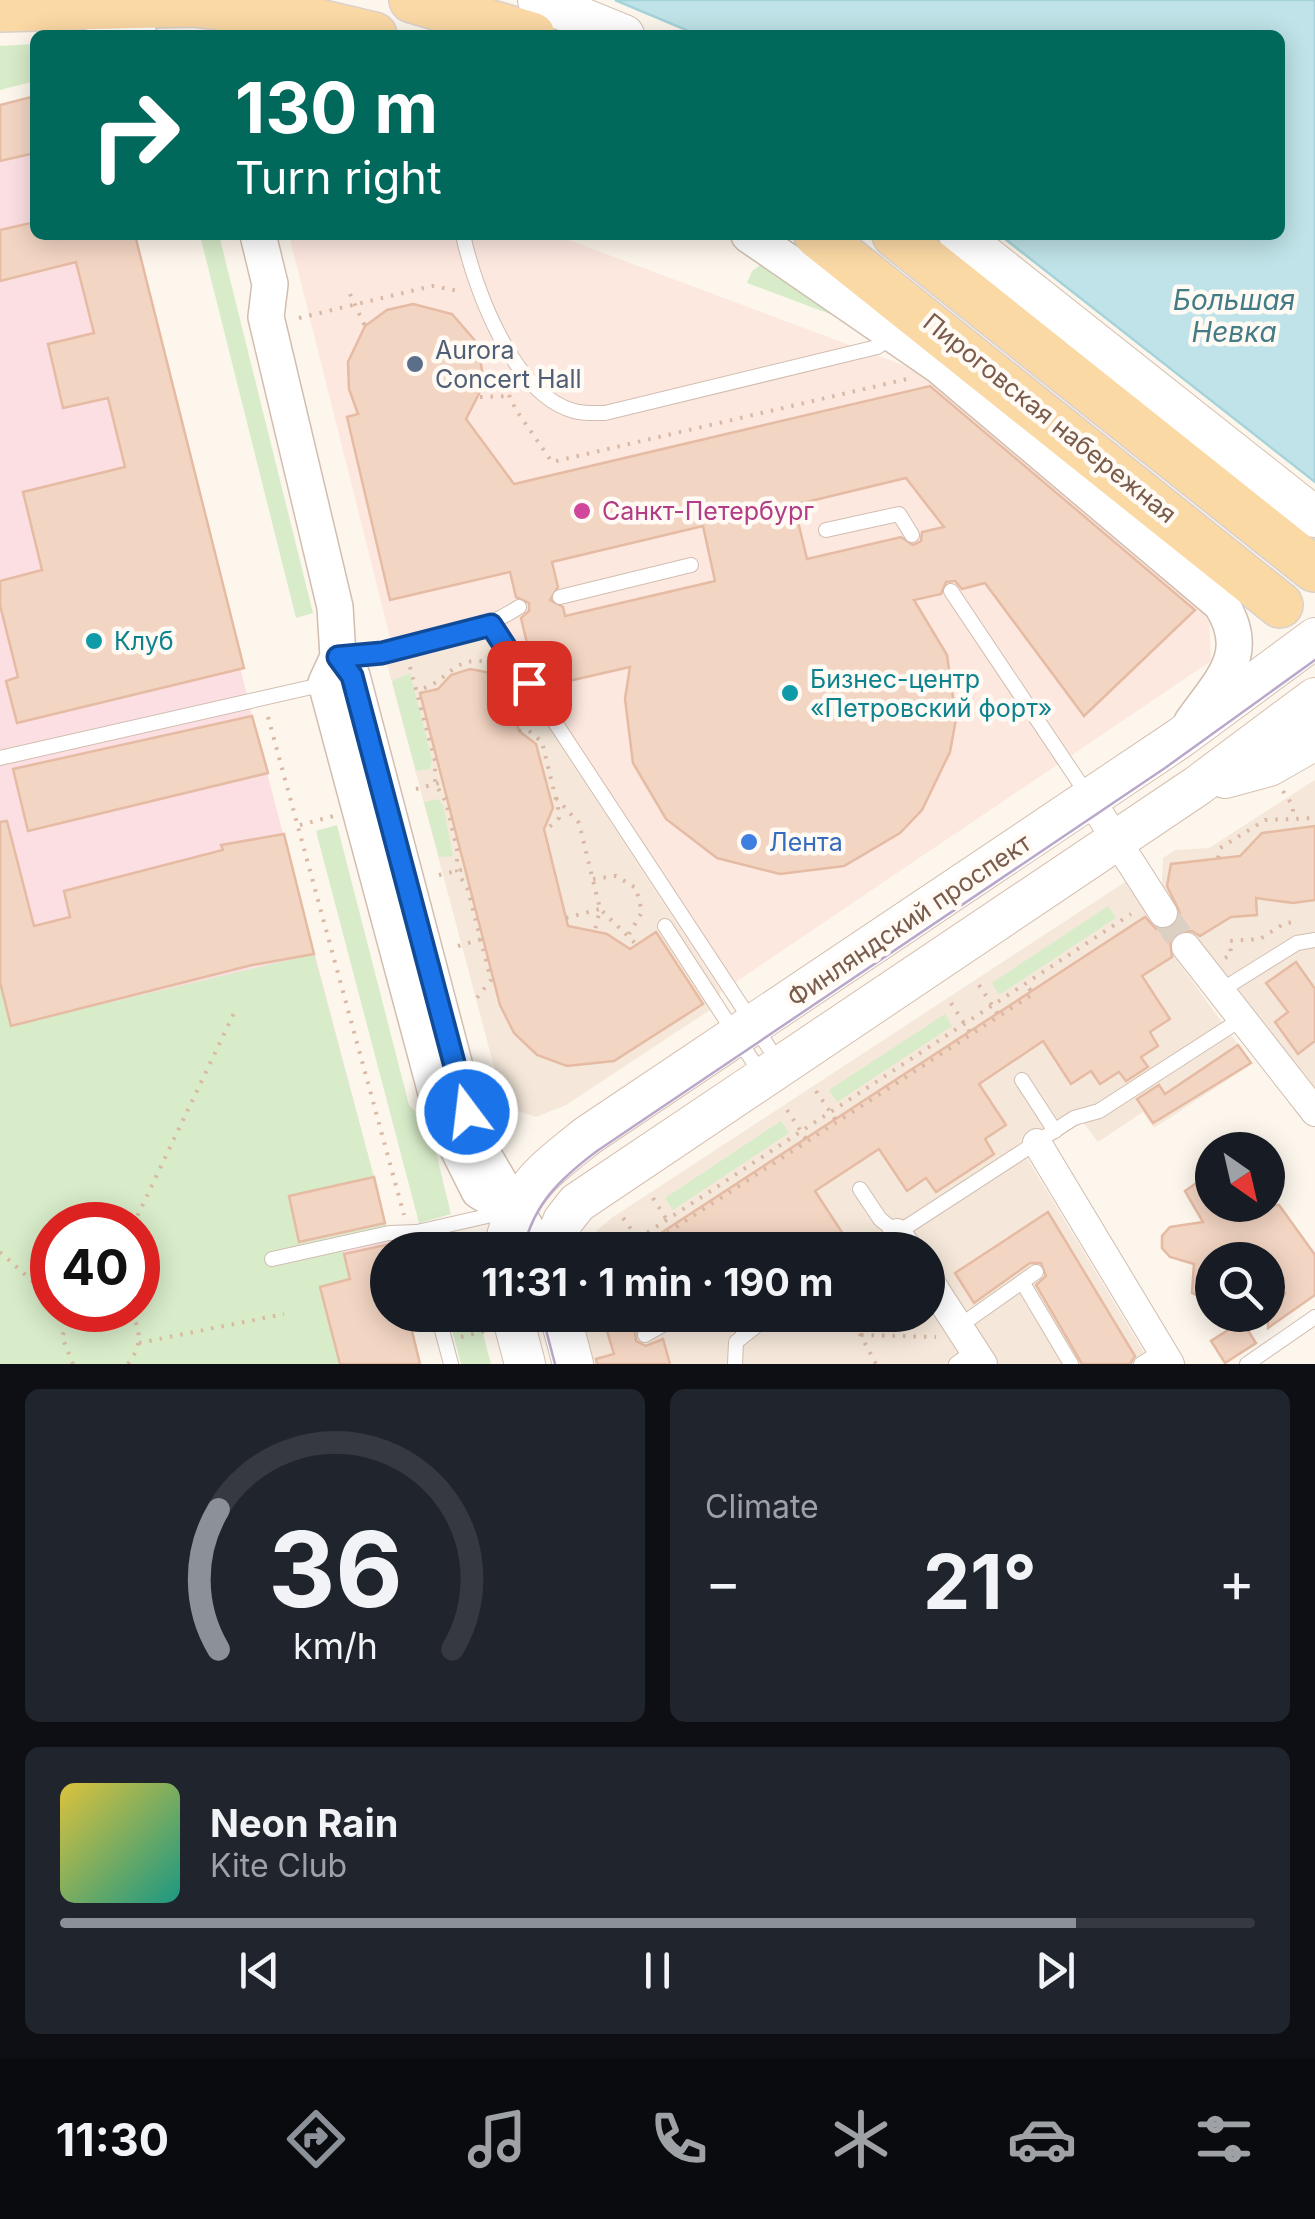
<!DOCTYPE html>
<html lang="en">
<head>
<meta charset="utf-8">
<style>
	:root { --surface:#171b24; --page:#20242c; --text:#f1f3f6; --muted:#9ea1a6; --line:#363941; --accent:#8c9099 }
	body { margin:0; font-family:Inter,sans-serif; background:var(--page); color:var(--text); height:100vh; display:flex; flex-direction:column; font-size:38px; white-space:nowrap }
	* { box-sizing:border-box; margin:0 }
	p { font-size:32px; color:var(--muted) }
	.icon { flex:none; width:55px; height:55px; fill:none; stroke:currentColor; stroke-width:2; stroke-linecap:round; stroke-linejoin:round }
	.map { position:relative; height:1364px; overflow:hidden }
	.details { display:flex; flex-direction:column; gap:25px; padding:25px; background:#0d0f14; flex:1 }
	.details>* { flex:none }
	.hud { position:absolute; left:30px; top:30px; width:1255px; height:210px; border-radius:15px; box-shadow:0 5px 25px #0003; background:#00695c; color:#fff; overflow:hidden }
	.needle { width:65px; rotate:146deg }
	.tools { position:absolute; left:1195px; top:1132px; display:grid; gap:20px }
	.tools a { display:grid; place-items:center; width:90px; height:90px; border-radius:50%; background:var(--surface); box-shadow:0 5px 25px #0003; font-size:50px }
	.speed { position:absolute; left:30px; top:1202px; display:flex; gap:20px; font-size:50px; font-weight:700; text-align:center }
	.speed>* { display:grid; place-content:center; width:130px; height:130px; border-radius:50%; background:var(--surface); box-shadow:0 5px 25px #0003; line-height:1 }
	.speed .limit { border:15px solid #d22; background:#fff; color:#111 }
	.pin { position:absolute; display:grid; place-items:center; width:85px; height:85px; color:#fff; margin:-42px; border-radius:20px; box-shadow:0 5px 15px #0006 }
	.me { position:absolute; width:110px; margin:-55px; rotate:345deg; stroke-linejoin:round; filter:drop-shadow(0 0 8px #0008) }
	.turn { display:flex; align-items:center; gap:35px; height:210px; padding:0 40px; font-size:45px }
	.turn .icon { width:130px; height:130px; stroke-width:2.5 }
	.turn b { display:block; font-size:70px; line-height:85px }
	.big { font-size:75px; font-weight:700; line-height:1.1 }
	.details .card { flex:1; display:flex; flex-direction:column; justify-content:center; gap:15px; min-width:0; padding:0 35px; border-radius:15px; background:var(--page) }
	.details .dial { align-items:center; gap:0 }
	.dial svg { height:260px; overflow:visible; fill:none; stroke:var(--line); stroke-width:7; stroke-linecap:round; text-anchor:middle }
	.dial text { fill:var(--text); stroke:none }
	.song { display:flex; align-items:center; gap:30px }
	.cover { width:120px; height:120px; border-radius:15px; background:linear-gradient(135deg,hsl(50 70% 55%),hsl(170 70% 35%)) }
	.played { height:10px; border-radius:5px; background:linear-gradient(90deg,var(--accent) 85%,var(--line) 85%) }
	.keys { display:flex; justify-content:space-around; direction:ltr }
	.heat { display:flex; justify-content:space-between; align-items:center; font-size:55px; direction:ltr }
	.details .tiles { flex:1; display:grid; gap:25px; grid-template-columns:1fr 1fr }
	.card:last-child { grid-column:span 2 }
	.trip { position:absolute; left:370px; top:1232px; width:575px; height:100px; border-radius:50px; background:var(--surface); box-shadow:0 5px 25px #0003; font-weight:700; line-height:100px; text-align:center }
	.menu { display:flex; height:160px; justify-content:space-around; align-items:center; background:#090b0e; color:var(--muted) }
	.menu .icon { width:70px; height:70px }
	.menu .on { color:var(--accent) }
	.menu b { font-size:45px; color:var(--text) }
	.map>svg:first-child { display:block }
</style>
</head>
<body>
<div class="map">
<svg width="1315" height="1364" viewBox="0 0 1315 1364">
	<rect width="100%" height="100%" fill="#fdf6ec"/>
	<g fill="#f5e8da">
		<polygon points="486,639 494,643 721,992 710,1010 566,1105 536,1117 510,1108 497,1078 387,664"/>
		<polygon points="1315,780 1315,1096 1190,944 1174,956 1252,1064 1154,1128 1143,1112 1098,1142 1083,1122 1027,1158 1151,1364 998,1364 928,1257 928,1250 912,1234 895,1250 583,1250 594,1233 613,1217 1125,882 1151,920 1161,900 1163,858 1175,850 1209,848"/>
		<polygon points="928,1300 969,1364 592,1364 579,1315 928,1315"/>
	</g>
	<polygon fill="#fde8e0" points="289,235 555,235 943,380 1209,618 1211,661 721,992 494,643 486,639 396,662"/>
	<path fill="#fbdfe3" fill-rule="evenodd" d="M35,96V235H135L252,716L393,1250H388V1315H408L420,1364H0V105ZM52,1225H138V1310H52Z"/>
	<g fill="#d8ecc9" fill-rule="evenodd">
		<polygon points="35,44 35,81 0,90 0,46"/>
		<polygon points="200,235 219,235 313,613 296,618"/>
		<polygon points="765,262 854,323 747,283 752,271"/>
		<polygon points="410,673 432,760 430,769 416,771 392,681"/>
		<polygon points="438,799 443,805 453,856 439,857 424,802"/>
		<polygon points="337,825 409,1105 430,1128 451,1214 419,1223 316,831"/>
		<polygon points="1108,906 1116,918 999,995 992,983"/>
		<path d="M314,954L374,1177L289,1196L300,1243L351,1232L348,1215L381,1207L390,1238L343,1249L350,1279L320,1287L340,1364H0V982L11,1026ZM52,1225H138V1310H52Z"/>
		<polygon points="945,1014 952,1026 837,1102 829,1090"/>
		<polygon points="781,1121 789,1133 673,1210 665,1198"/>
		<polygon points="448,1315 478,1315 491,1364 461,1364"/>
	</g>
	<polygon fill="#bfe3e8" stroke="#a5d3da" stroke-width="2.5" points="615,0 1315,0 1315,482 1000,235 1280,235 1280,35 698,35"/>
	<g fill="#f3d5c3" stroke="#e6bba3" stroke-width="2.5" fill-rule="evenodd">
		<polygon points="35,96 35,153 0,161 0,105"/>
		<polygon points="35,222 35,235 135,235 244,668 17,723 6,681 18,677 0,605 0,581 42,570 23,492 125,467 108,398 63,408 48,344 94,333 76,262 0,281 0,230"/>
		<path d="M413,304L452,314L478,344L484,384L466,419L514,484L930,386L1195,610L1084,716L985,583L962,589L955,581L946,582L941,594L914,600L947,655L956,719L950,752L922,810L900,833L844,866L780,874L717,858L666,819L633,763L625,699L630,667L547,686L539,654L530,656L521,618L529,611V603L516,597L510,572L390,600L347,417L358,414L349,389L348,362L365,326L387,310ZM906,478L944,527L922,532L921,541L913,545L901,537L807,559L794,505ZM703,526L715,581L565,616L563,607L550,600L558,587L552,562Z"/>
		<polygon points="470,669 496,674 507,718 515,716 519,731 536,744 553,808 544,829 568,926 607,934 630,949 656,932 703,1004 614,1061 567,1066 537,1055 514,1033 500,1005 420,693 438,689 451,675"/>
		<polygon points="252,716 268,773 28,831 13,769"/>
		<polygon points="7,821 34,926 70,917 64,891 223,850 221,845 284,834 314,954 252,965 11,1026 0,982 0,822"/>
		<polygon points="1315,826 1315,900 1293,903 1256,898 1257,915 1231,917 1200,936 1192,931 1176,933 1170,941 1172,957 1142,976 1170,1019 1150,1032 1158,1046 1141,1057 1148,1067 1126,1081 1119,1072 1100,1084 1091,1071 1071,1084 1043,1041 979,1084 1006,1125 985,1139 994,1154 936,1192 926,1178 907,1191 879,1149 815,1191 843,1234 818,1250 635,1250 1145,917 1156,929 1173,927 1180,913 1167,886 1171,864 1240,856 1262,833"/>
		<polygon points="1296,962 1315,989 1315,1041 1298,1054 1275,1022 1288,1012 1266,983"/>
		<polygon points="1238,1045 1251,1063 1153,1123 1137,1099 1159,1085 1165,1094"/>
		<polygon points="1212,1172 1212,1205 1279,1205 1315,1255 1315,1295 1268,1328 1268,1305 1286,1293 1268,1295 1268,1260 1212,1260 1212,1302 1192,1293 1194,1264 1170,1257 1162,1248 1162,1236 1170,1227 1203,1222 1185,1191"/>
		<polygon points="374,1177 385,1223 299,1242 289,1196"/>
		<polygon points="1048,1212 1135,1356 1130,1364 1082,1364 1036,1285 1046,1276 1041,1263 1030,1263 974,1303 955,1273"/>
		<polygon points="390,1244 388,1315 408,1315 420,1364 340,1364 320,1287 350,1279 344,1254"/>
		<polygon points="602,1315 638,1315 641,1325 635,1331 636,1341 646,1346 663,1339 670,1364 597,1364 596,1359 614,1354"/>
		<polygon points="1242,1321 1256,1343 1225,1363 1211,1341"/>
	</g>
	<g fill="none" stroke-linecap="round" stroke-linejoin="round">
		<polyline stroke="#dcd0c4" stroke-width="28" stroke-dasharray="28 14" stroke-linecap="butt" points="1163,913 1186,947"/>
		<g stroke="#d1beb0" stroke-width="16">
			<g id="service">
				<path d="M463,235C475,290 514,395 574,411C584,414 596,413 605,413L877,347L891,338"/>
				<polyline points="826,530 899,514 912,535"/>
				<polyline points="951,591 1087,794"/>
				<polyline points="560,597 691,565"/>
				<polyline points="491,625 779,1063"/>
				<path d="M344,656C402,651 470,639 519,607"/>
				<polyline points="0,758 325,684"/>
				<polyline points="665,926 763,1077"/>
				<polyline points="1220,991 1297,943 1315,940"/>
				<polyline points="1022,1080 1055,1131"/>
				<polyline points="860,1189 880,1219 897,1233"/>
				<polyline points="421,1250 417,1232 505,1212"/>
				<polyline points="871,1250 1074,1118 1099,1111 1243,1018"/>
				<polyline points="272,1259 389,1233 417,1232"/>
				<polyline points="1024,1285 1071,1364"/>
				<polyline points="438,1315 451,1364"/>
				<polyline points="727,1315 745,1331"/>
				<polyline points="958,1327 1036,1272"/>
				<polyline points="645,1335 680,1315"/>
				<polyline points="735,1364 736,1342 770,1315"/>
				<polyline points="956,1364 974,1351"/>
				<polyline points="1141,1364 1162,1351"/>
				<polyline points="1247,1364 1315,1317"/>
			</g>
		</g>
		<g stroke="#d1beb0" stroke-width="30">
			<g id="minor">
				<polyline points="1090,799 1163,913"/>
				<polyline points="1186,947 1315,1112"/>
				<polyline points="1037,1143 1170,1364"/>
				<polyline points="897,1233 909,1250"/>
				<polyline points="928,1279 983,1364"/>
			</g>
		</g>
		<g stroke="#d1beb0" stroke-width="38">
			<g id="tertiary">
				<polyline points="84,9 139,35"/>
				<polyline points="258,235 270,284 266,317 335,607 338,657 326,683 443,1119 479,1191 514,1211"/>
				<path d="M749,235L938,365L1221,604C1253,654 1221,681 1192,722"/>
				<polyline points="338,657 352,676 467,1112 480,1149 539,1250"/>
			</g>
		</g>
		<g stroke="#d6c0b0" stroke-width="42">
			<g id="secondary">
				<polyline points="538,0 624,35"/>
				<polyline points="959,235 1315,517"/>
				<polyline points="1225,778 1269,766 1315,740"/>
				<path d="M504,1250C515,1191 542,1172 587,1136L1180,738L1315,638"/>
				<polyline points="552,1250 563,1221 577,1203 1197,786 1315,698"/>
				<polyline points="512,1315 525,1364"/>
				<polyline points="560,1315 573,1364"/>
			</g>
		</g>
		<g stroke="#dad1cd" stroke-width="48">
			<g id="primary">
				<polyline points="412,0 532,35"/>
				<polyline points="0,9 193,4 293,16 374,35"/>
				<polyline points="817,235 1280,605"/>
				<polyline points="895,235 1314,569"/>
			</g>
		</g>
		<g stroke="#d9b8a5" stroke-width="4" stroke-dasharray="2.5 8" stroke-linecap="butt">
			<polyline points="350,294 365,326"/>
			<polyline points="299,318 432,286 459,291"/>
			<polyline points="500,376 516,410 552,462 907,379"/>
			<polyline points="480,397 509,396"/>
			<polyline points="410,667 435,761 435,783 446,802 457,849 457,871 468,890 491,980 473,1003"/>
			<path d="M424,688C447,681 457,653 489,663L493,675"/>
			<polyline points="500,689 511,717"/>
			<polyline points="268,717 404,1215"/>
			<polyline points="519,731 528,730 542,742 558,808 559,818 544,832"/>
			<polyline points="416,789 443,782"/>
			<polyline points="1283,791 1293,806 1293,819"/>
			<polyline points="556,798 579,823 600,909 637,945"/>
			<polyline points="300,825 334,816"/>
			<polyline points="1218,858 1220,848 1265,820 1315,818"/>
			<polyline points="439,875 465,869"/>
			<polyline points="593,879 616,876 636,888 642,912 629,934"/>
			<polyline points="566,918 600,909 595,930"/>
			<polyline points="458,946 482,939"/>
			<polyline points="1225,958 1231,955 1230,941 1260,939 1285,923 1295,922"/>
			<polyline points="979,985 997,1013"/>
			<polyline points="951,1003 969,1031"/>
			<polyline points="816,1091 835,1119"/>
			<polyline points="787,1110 806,1139"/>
			<polyline points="653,1198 667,1220"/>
			<polyline points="623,1218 638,1239"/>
			<polyline points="133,1225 235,1011"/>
			<polyline points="621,1250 1131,914"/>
			<polyline points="641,1250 1033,994 1026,984"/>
			<polyline points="0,1252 52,1299"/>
			<polyline points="850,1315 876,1364"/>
			<polyline points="861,1335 936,1337"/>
			<polyline points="461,1337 485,1331"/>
			<polyline points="139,1343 284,1314"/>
			<polyline points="73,1364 62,1337 73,1310"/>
			<path d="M128,1364C142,1346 142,1329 129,1310"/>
		</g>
		<use href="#service" stroke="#fff" stroke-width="14"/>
		<use href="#minor" stroke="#fff" stroke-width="28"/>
		<use href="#tertiary" stroke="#fff" stroke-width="35"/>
		<use href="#secondary" stroke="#fff" stroke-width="40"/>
		<use href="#primary" stroke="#fbd9a5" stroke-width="45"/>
		<g stroke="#b9a8c9" stroke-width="2.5">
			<path d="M523,1250C534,1203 560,1179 597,1151L1165,768L1315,660"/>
			<polyline points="542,1315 555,1364"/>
		</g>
	</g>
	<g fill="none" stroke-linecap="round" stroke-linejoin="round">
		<g stroke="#114b97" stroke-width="25">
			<polyline id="route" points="467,1112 352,676 338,657 382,653 491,625 529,683"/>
		</g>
		<use href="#route" stroke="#1a73e8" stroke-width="18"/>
	</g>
	<circle fill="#5c6f8a" stroke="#fffaf3" stroke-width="4" cx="415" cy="364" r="10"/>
	<circle fill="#d1479c" stroke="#fffaf3" stroke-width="4" cx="582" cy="511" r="10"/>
	<g fill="#0f9aa8" stroke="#fffaf3" stroke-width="4">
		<circle cx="94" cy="641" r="10"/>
		<circle cx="790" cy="693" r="10"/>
	</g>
	<circle fill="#3f7fe0" stroke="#fffaf3" stroke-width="4" cx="749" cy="842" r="10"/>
	<g text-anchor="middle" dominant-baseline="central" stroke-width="9" stroke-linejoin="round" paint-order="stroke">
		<g font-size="25" fill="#4e5e75" stroke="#fffaf3" text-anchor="start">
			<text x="435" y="350">Aurora<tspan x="435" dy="29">Concert Hall</tspan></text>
		</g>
		<g font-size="25" fill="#7a5c4d" stroke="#fffaf3">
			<text transform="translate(1050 418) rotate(39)">Пироговская набережная</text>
			<text transform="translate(909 920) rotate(-34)">Финляндский проспект</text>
		</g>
		<g font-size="25" fill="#b23c85" stroke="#fffaf3" text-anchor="start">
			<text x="602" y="511">Санкт-Петербург</text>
		</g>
		<g font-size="25" fill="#0d838f" stroke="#fffaf3" text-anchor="start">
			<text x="114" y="641">Клуб</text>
			<text x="810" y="679">Бизнес-центр<tspan x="810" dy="29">«Петровский форт»</tspan></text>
		</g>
		<g font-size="25" fill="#366cbe" stroke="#fffaf3" text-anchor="start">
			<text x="769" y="842">Лента</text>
		</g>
		<g font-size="28" font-style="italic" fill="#437c86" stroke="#fffaf3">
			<text x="1234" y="300">Большая<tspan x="1234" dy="32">Невка</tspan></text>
		</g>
	</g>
</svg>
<div class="tools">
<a><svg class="needle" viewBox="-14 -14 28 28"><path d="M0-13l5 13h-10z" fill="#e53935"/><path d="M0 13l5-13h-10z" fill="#9ea1a6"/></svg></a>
<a><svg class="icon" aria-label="search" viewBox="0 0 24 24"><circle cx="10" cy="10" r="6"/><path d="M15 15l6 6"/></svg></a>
</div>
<div class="speed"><div class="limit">40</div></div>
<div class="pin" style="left:529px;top:683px;background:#d93025"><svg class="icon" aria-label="arrive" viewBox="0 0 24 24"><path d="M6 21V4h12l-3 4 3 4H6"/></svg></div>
<svg class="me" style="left:467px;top:1112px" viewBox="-20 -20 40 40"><circle r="17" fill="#1a73e8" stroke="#fff" stroke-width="3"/><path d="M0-11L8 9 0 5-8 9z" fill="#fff"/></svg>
<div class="trip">11:31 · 1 min · 190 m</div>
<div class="hud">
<div class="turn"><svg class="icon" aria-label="right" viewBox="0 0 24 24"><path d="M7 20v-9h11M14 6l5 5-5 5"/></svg><div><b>130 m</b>Turn right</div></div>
</div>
</div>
<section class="details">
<div class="tiles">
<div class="card dial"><svg viewBox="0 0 100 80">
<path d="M14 69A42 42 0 1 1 86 69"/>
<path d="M14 69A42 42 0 0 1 14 26" stroke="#8c9099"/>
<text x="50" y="56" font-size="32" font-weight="700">36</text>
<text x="50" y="72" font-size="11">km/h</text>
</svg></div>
<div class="card"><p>Climate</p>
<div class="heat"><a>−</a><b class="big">21°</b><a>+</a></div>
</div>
<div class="card">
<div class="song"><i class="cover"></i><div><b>Neon Rain</b><p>Kite Club</p></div></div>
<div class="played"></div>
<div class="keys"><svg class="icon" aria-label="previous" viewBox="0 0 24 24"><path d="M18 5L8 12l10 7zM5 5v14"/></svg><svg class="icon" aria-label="pause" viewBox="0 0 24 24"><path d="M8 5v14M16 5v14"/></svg><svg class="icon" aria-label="next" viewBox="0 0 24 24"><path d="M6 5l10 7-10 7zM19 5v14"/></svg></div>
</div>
</div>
</section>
<nav class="menu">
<b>11:30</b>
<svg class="icon on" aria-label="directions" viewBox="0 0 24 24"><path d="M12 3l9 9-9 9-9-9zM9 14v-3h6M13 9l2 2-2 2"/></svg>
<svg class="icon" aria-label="music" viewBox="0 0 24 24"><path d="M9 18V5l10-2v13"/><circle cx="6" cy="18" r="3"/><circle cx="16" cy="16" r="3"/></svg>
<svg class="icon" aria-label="phone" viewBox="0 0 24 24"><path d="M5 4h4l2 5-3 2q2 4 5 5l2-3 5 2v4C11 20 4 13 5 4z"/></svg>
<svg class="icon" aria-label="climate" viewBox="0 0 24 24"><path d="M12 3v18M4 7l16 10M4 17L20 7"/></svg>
<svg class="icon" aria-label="car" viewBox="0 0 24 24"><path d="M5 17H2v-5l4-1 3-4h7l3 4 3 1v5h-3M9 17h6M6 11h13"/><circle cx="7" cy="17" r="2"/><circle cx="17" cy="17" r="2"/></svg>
<svg class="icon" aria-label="filters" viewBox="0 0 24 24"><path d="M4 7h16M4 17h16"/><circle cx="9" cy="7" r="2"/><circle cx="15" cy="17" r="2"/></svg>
</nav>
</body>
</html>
